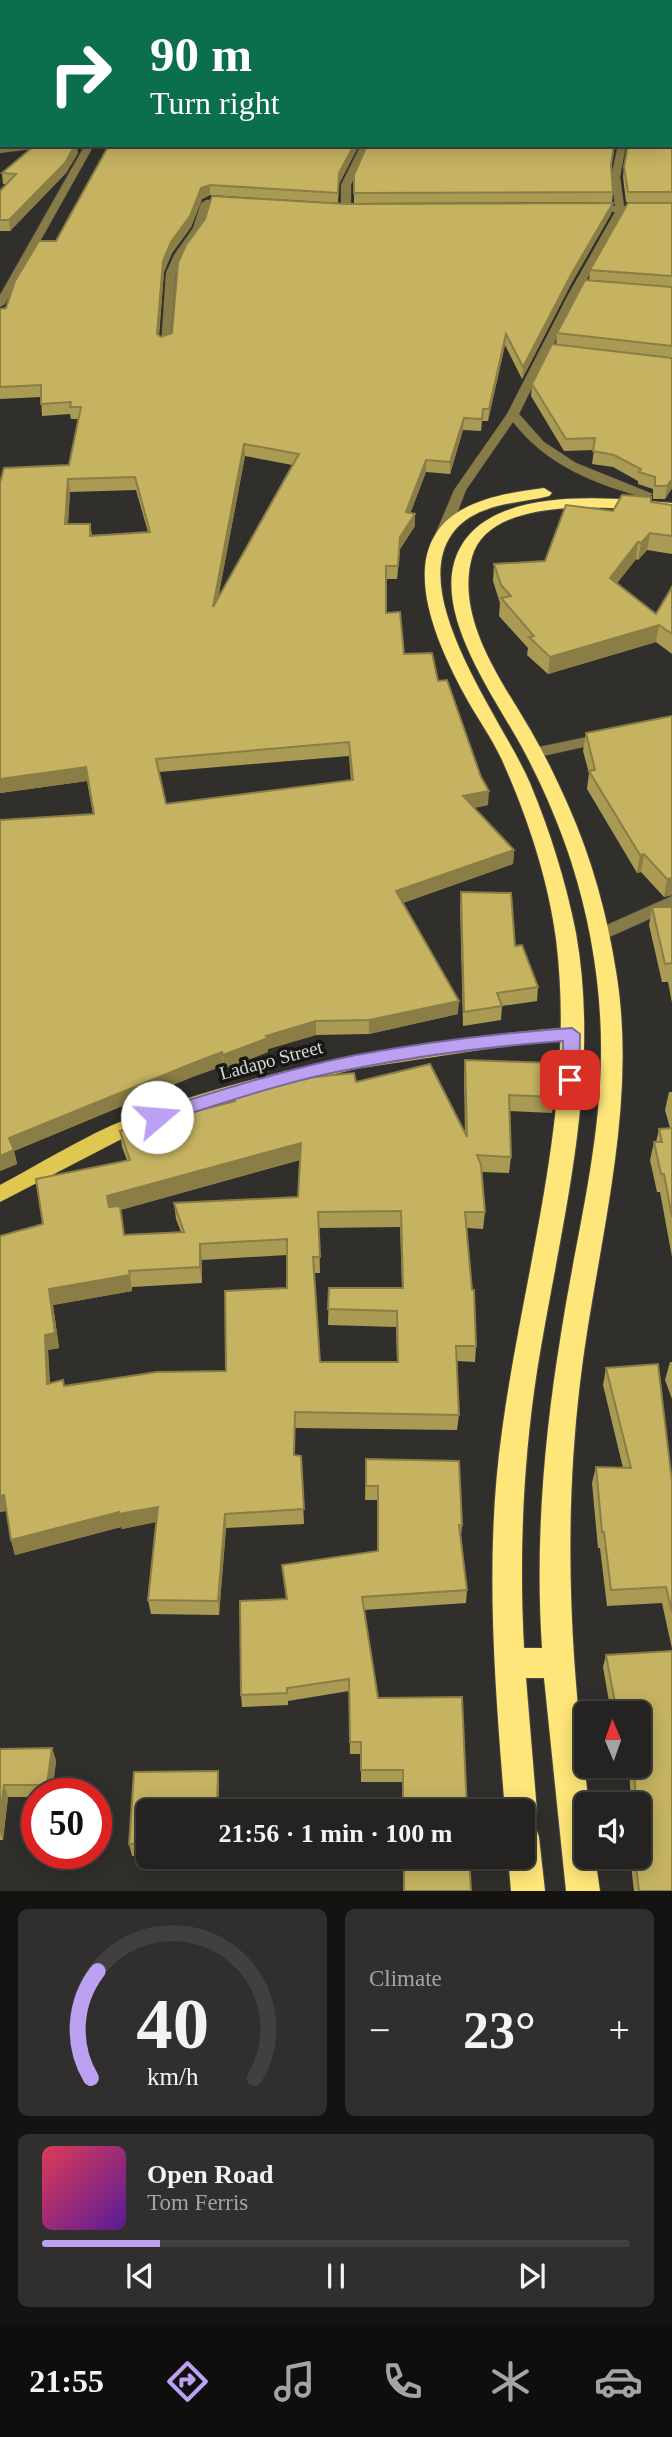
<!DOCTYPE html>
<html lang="en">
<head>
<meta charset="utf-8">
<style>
	:root { --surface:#242321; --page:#302f2e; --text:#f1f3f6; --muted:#a3a4a5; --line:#41403f; --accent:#bca0f2 }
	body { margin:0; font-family:Georgia,serif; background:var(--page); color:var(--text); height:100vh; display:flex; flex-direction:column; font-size:26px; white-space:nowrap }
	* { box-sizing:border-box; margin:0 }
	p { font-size:23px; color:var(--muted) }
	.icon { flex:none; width:38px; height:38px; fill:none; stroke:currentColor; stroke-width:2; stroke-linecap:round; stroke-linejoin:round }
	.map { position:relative; height:1891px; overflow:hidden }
	.sheet { display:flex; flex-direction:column; gap:18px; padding:18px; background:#141312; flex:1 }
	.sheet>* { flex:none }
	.guide { position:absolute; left:0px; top:0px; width:672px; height:147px; box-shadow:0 4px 18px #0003,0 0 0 2px var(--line); background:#0b6e4f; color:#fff; overflow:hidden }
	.needle { width:46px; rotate:358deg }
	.buttons { position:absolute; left:574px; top:1701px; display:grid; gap:14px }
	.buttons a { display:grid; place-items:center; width:77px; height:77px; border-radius:10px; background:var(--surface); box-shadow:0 4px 18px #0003,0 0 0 2px var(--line); font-size:35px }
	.speed { position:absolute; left:21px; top:1778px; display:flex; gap:14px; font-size:35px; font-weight:700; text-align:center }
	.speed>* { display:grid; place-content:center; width:91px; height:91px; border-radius:50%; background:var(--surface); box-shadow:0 4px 18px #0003,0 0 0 2px var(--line); line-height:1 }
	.speed .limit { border:10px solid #d22; background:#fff; color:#111 }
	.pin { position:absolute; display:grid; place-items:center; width:60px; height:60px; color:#fff; margin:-30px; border-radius:14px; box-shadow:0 4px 10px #0006 }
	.me { position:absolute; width:77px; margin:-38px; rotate:72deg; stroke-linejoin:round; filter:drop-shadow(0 0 5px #0008) }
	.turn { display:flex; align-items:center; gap:24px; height:147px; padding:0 35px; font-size:32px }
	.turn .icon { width:91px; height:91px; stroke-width:2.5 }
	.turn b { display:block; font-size:49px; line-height:60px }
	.big { font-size:52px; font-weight:600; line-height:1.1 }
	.sheet .widget { flex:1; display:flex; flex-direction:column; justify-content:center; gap:10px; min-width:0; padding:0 24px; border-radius:10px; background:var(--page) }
	.sheet .dial { align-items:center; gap:0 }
	.dial svg { height:182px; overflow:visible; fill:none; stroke:var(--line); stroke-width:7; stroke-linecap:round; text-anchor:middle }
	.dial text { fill:var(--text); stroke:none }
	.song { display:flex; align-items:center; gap:21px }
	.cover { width:84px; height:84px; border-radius:10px; background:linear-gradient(135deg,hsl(350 70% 55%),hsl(270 70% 35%)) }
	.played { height:7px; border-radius:4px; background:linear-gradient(90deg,var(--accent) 20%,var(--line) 20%) }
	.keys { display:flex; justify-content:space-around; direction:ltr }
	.heat { display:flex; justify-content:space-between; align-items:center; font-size:38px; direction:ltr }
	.sheet .tiles { flex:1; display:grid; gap:18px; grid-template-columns:1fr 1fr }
	.widget:last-child { grid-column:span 2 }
	.trip { position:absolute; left:136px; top:1799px; width:399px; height:70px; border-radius:10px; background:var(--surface); box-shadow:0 4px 18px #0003,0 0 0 2px var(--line); font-weight:600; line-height:70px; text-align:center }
	.tabs { display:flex; height:112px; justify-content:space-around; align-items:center; background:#0e0e0d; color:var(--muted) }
	.tabs .icon { width:49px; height:49px }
	.tabs .selected { color:var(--accent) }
	.tabs b { font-size:32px; color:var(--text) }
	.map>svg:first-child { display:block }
</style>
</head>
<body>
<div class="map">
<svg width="672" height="1891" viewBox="0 0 672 1891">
	<rect width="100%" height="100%" fill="#302f2c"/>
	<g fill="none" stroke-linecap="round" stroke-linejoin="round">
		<g stroke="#4b4a47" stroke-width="1">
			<g id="minor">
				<rect x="521" y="0" width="8" height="2"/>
				<polygon points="25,145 63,145 0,153 0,147"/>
				<polygon points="85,145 94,145 5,304 0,307 0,295"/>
				<polygon points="361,145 369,145 351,185 351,209 346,212 341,209 341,185"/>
				<path d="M618,145H626L620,177L624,206L672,205V211H625L578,295L519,414L544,442L576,463L653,494L647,498C596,485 546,465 513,422L466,490L449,535L442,539L437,538L435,535L454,490L507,414L568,295L615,212H588L583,209L588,206H615L611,177Z"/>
				<polygon points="238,200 240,202 235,205 210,206 203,228 184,255 176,273 170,344 161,346 166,273 174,255 193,228 201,203 206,200"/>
				<polygon points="606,733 614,738 611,741 534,758 526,753 534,748"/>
				<polygon points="672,896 672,909 605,939 593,939 590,935 593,931"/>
			</g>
		</g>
		<g stroke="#4b4a47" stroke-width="1">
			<path id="major" d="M572,1027L579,1029L581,1034L579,1039L506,1046L355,1069L232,1100L139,1130L0,1202V1185C40,1164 86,1135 127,1119C269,1066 422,1039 572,1027Z"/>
		</g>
		<g stroke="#4b4a47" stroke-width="2">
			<path id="highway" d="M544,488L552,493L549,496C517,504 474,503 452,534C407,597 505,724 530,783C550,831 566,882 576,933C602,1080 560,1227 537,1371C523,1463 519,1555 524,1648H542C535,1543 544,1438 561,1334C575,1242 600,1150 601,1056C602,991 591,923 571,861C559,824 543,787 525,753C498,701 430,613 458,552C489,484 611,498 672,503V513C622,508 490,492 472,557C455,619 502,681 531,731C545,755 557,780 568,805C592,859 607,914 616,971C639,1109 596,1247 580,1383C563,1528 570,1660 589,1804H586V1857H595L600,1891H566L544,1678H526L537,1811L530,1824L535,1825L539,1837L545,1891H511L508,1857H523V1811H505C495,1684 484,1558 502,1431C524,1267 577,1107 556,939C548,878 527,816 502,760C491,736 475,715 463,692C437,643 396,555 455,514C480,497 514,492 544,488Z"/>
		</g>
		<use href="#minor" fill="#877b47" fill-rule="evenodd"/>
		<use href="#major" fill="#e0c750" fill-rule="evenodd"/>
		<use href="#highway" fill="#fee67a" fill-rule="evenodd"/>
	</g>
	<g fill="#a99a54" fill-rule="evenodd">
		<polygon points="530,0 672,0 672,202 626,202 623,177 624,167 670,2 531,2"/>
		<path d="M109,145H359L339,184L338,203L210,195L202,199L191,227L172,253L164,272L159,336L161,337L172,333L346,204L611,214L571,284L522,379L505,345L488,421H482L481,431L463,430L450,474L426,472L410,513L415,514V526L400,549L397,579H386V613L404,654L438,681L488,805L474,808L514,850L513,864L403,903L458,1014L369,1034L316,1035L268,1049V1052L224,1069L223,1066L192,1077L14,1151L17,1164L0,1171L93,814L87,781L0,793L79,419H71L70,414L42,416L41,397L0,399V309L6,308L56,241ZM245,456L292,465L218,598ZM136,490L148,532L92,535L90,524H68L70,492ZM349,756L351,780L166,804L159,772Z"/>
		<polygon points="367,145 615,145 611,168 613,192 612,202 354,203 354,175"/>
		<polygon points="78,153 66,173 10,231 0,231 0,191 7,184 3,184 2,173"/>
		<polygon points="672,203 672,488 665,499 653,499 653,489 638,484 638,481 613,467 592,464 594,450 564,451 531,396 532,384 556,345 557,333 589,280 590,270"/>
		<polygon points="651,502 672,505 672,554 647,550 638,560 636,559 617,583 656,614 672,587 672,654 656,642 548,674 527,655 528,648 499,616 500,603 493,581 494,564 545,561 613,511"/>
		<polygon points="672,716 672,895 664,897 641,872 637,873 587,789 589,773 583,751 586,733"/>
		<polygon points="461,892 515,946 538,987 537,1001 502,1006 501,1020 463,1026 460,906"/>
		<polygon points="652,907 672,907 672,1003 668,982 662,982 649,925"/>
		<path d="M465,1060L554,1097L552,1113L509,1111L511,1157L509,1173L482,1172L485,1212L483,1229L467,1228L476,1346L475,1362L457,1361L459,1415L457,1430L295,1428V1455L301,1456L304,1524L226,1528L219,1615L151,1614L148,1600L156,1522L122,1529L121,1527L15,1555L11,1540L6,1511L0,1512V1236L43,1224L127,1160L122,1147L120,1131L234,1101L233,1097L356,1082L465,1133L464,1076ZM300,1160L298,1197L174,1203L176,1219L181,1232L124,1235L120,1210ZM400,1227L402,1288H329L328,1325L396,1327L397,1362H320L314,1273H320L319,1228ZM287,1255V1288L226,1371L64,1386L50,1384L48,1350L59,1348L53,1305L132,1291V1287L202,1283V1260Z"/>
		<polygon points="669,1092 672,1092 672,1257 660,1192 657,1192 650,1160 654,1142 656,1142 659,1129 670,1128 665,1110"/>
		<polygon points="670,1362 672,1362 672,1399 665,1380"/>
		<polygon points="606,1368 672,1482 672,1649 662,1603 607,1606 600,1548 598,1548 592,1483 596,1467 623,1468 603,1385"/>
		<polygon points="366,1459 462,1525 461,1536 467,1590 466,1603 364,1610 378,1698 467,1811 402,1811 402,1782 361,1782 361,1754 350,1754 349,1691 288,1701 288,1705 242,1707 241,1695 286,1599 282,1565 377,1551 377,1500 365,1500"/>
		<polygon points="672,1651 672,1891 634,1891 630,1857 639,1857 639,1804 631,1804 629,1766 639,1766 639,1713 611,1713 603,1667 606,1655"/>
		<polygon points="52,1748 56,1761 52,1794 37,1794 37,1797 8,1797 3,1840 0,1840 0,1749"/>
		<polygon points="218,1771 219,1783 219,1811 149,1811 149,1855 132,1856 129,1844 134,1772"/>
		<polygon points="403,1857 469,1857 471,1891 403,1891"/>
	</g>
	<g fill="#8a7d45">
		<polygon points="75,145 77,145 78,153 66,173 10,231 9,220"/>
		<polygon points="354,145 359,145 339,184 339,173"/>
		<polygon points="210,185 210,195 202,199 191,227 172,253 164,272 158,346 157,334 163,261 171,242 201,188"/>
		<polygon points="613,203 611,214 571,284 522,379 523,367 572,273"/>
		<polygon points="506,334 505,345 488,421 489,409"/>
		<polygon points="464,418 463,430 450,474 450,462"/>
		<polygon points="244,444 245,456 214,620 213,607"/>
		<polygon points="426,460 426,472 406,525 406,512"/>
		<polygon points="68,479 70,492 67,537 65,524"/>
		<polygon points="672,479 672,488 665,499 667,486"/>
		<polygon points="415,514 415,526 400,549 397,579 400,537"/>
		<polygon points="650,533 647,550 638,560 641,543"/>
		<polygon points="638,542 636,559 608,595 610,578"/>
		<polygon points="659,625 656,642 548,674 550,657"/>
		<polygon points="86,767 87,781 0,793 0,779"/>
		<polygon points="489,791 488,805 462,810 463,796"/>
		<polygon points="514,850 513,864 396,905 396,891"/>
		<polygon points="644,854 641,872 637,873 640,855"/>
		<polygon points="672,878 672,895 664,897 667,879"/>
		<polygon points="459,1001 458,1014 369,1034 369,1020"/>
		<polygon points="316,1021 316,1035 268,1049 268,1052 224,1069 223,1055 266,1036"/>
		<polygon points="222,1052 223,1066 192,1077 14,1151 17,1164 0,1171 0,1156 9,1138 191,1064"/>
		<polygon points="301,1143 301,1159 110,1213 107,1196"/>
		<polygon points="200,1244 202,1260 202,1283 200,1267"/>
		<polygon points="130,1275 132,1291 53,1305 59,1348 48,1350 50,1400 47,1384 45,1335 49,1289"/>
		<polygon points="4,1495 8,1510 0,1512 0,1496"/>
		<polygon points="158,1507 160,1521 122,1529 121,1527 15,1555 11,1540 119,1512"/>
		<polygon points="225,1514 226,1528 219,1615 218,1601"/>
		<polygon points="52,1748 56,1761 52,1794 50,1794 47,1785"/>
		<polygon points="218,1771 219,1783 219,1811 217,1811"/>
		<polygon points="4,1785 8,1797 3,1840 0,1832 0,1816"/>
	</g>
	<g fill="#c5b362" stroke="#8a7d45" stroke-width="2" fill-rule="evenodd">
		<polygon points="72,0 92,0 93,2 72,2"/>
		<rect x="174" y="0" width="117" height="2"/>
		<polygon points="533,0 672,0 672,192 628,192 624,167 628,145 670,145 670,2 534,2"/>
		<polygon points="44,145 75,145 65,163 9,220 0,220 0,191 16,174 2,173 34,146 43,147"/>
		<path d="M109,145H354L339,173L338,193L210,185L201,188L190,216L171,242L163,261L157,334L161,337L172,333L178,263L186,245L205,219L212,196L346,204L613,203L572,273L523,367L506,334L489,409H483L482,419L464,418L450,462L426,460L406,512L415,514L400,537L398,566H386V613L400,612L404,654L432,653L438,681L447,680L481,777L489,791L463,796L514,850L396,891L459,1001L369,1020L316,1021L266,1036L268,1038L223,1055L222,1052L191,1064L9,1138L14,1150L0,1156V820L94,814L86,767L0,779V483L4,468L69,465L81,407H70L71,402L41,404V385L0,387V309L6,308L15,281L39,241H56ZM244,444L299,454L213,607ZM135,477L150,532L90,536V524H65L68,479ZM349,742L353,780L166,804L156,759Z"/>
		<polygon points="367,145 614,145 611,165 613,192 354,193 354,175"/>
		<polygon points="628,203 672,203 672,276 590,270"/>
		<polygon points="585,280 672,287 672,346 557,333"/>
		<polygon points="552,344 672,358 672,479 667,486 655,486 655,477 639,472 641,469 614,455 593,451 595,438 566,439 532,384"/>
		<polygon points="622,495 651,497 651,502 672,505 672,536 650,533 641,543 638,542 610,578 656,614 672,587 672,634 659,625 550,657 529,637 534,636 501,598 511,596 501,585 494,564 545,561 566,505 613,511"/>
		<polygon points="672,716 672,878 667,879 644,854 640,855 589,771 595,770 586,733"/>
		<polygon points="461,892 511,893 515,946 522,945 538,987 497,993 502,1006 464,1012"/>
		<polygon points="652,907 672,907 672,963 665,964"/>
		<path d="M465,1060L552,1063L554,1097L509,1095L511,1157L477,1155L481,1165L485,1212H465L472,1290H474L476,1346H456L459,1415L295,1412L294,1455L301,1456L304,1509L225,1514L218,1601L148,1600L158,1507L119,1514V1512L11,1540L4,1495L0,1496V1236L43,1224L36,1179L130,1160L120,1131L235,1101L233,1097L286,1084L285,1080L354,1073L356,1082L430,1064L467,1137ZM301,1143L298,1197L174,1203L184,1232L124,1235L120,1206L109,1207L107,1196ZM401,1211L403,1288H329L328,1309L397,1311L398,1362H320L313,1257H320L318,1212ZM287,1239V1288L225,1291L226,1371L157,1372L64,1386L63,1380L47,1384L45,1335L55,1333L49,1289L130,1275L129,1271L200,1267V1244Z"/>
		<polygon points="672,1128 672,1217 664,1174 661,1174 654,1142 662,1142 659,1129"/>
		<polygon points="658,1364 672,1482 672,1612 666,1587 611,1590 604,1532 602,1532 596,1467 631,1468 606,1368"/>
		<polygon points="366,1459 459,1461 462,1525 459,1525 467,1590 362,1597 378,1698 462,1697 467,1811 403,1811 403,1770 361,1770 361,1742 350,1742 349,1679 287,1688 287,1693 241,1695 240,1601 287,1599 282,1565 378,1551 378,1486 366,1486"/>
		<polygon points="672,1651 672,1891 639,1891 635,1857 639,1857 639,1804 636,1804 634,1766 639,1766 639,1713 617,1713 606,1655"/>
		<polygon points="52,1748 47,1785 4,1785 0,1816 0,1749"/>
		<polygon points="218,1771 217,1811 149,1811 149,1844 129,1844 134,1772"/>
		<polygon points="404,1857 469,1857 471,1891 404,1891"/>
	</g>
	<path fill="#bca0f2" stroke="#7a689d" stroke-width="2" d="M572,1028L580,1034L579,1080L576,1085H564L562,1080L563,1041C494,1046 425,1055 357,1068C289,1080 223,1103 157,1124L151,1122L148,1117L151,1112C218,1091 286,1069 356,1055C427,1042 500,1033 572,1028Z"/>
	<g text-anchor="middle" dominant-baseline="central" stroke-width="7" stroke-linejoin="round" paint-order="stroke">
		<g font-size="19" fill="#d6d6d4" stroke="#171716">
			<text transform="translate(271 1060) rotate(-15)">Ladapo Street</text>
		</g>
	</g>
</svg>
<div class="buttons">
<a><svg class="needle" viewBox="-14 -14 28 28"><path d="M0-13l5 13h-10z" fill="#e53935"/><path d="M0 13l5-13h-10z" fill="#a3a4a5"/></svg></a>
<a><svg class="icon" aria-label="sound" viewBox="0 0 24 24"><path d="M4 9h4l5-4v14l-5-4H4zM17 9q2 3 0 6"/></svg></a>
</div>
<div class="speed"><div class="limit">50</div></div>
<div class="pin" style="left:570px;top:1080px;background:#d93025"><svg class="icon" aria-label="arrive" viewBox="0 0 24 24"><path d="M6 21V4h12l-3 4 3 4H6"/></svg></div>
<svg class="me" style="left:157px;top:1117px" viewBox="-20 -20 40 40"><circle r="19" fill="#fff"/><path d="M0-13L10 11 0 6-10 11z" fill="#bca0f2"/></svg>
<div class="trip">21:56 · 1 min · 100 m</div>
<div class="guide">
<div class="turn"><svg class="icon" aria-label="right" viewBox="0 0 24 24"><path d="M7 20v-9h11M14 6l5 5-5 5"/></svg><div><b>90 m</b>Turn right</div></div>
</div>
</div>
<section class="sheet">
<div class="tiles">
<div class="widget dial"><svg viewBox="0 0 100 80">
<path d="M14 69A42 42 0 1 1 86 69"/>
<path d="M14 69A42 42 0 0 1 17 22" stroke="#bca0f2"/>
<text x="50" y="56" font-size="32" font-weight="700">40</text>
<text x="50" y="72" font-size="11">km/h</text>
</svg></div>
<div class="widget"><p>Climate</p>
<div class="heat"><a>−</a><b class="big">23°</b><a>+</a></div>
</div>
<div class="widget">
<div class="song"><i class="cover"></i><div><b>Open Road</b><p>Tom Ferris</p></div></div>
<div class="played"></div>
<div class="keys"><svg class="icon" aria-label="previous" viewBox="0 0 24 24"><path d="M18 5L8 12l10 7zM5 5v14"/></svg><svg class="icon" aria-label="pause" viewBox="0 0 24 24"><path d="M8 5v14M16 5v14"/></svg><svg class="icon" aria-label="next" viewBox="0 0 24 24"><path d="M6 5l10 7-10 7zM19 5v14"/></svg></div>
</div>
</div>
</section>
<nav class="tabs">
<b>21:55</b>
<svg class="icon selected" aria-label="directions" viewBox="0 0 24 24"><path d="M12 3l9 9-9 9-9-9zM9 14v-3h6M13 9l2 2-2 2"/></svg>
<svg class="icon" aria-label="music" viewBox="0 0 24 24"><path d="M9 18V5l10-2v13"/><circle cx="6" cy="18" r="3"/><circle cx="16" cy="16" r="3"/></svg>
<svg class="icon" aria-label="phone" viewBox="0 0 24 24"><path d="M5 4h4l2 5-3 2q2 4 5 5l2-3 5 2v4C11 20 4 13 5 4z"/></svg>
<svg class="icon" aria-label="climate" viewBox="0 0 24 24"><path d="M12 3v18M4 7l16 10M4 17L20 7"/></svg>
<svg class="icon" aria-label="car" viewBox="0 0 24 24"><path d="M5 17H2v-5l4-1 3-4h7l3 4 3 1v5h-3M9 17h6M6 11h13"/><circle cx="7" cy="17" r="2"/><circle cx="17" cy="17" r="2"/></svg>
</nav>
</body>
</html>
